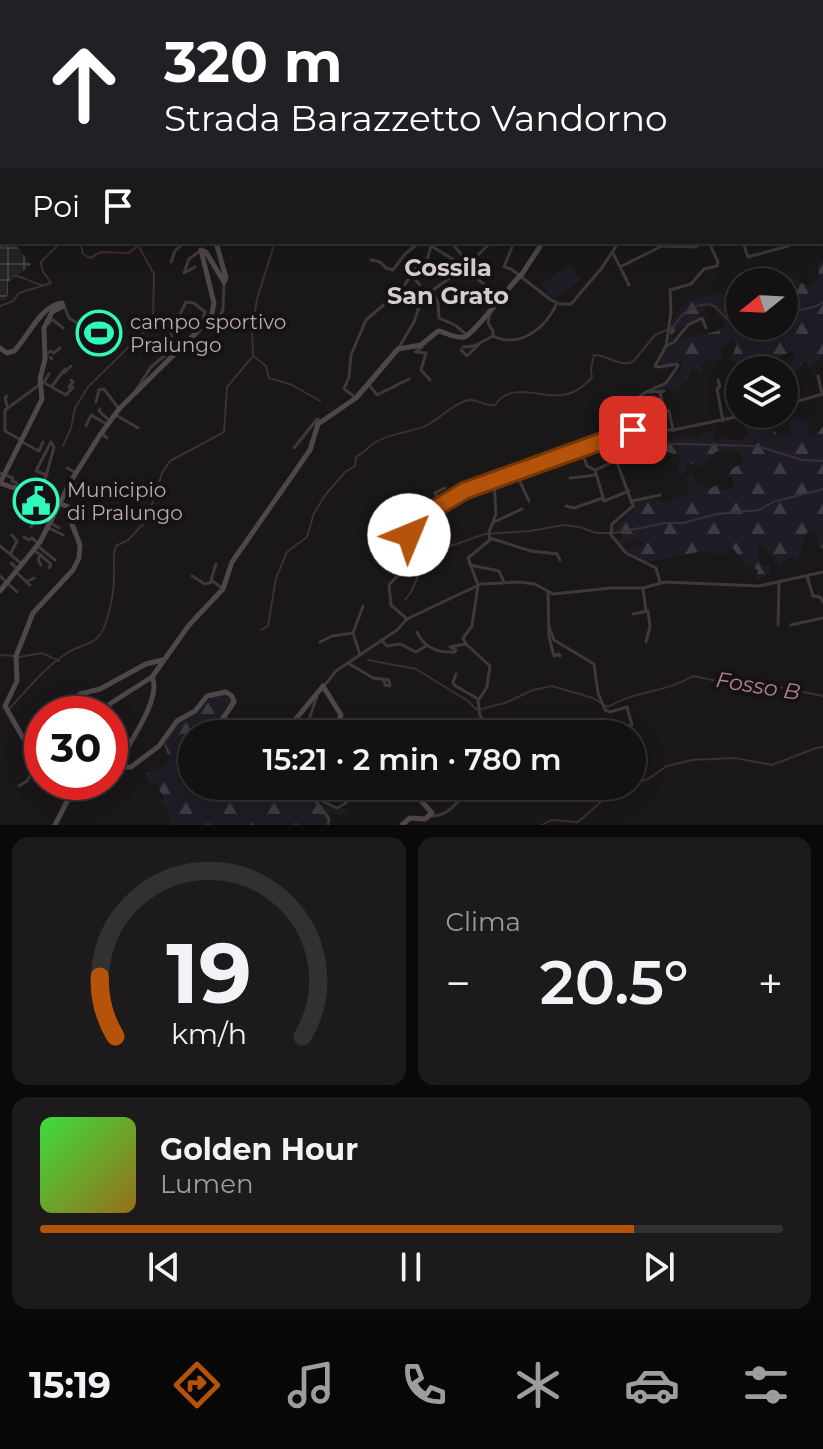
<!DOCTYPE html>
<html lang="it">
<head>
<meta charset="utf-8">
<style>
	:root { --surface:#131111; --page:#1c1a1a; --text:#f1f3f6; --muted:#9d9d9f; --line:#323131; --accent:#b45309 }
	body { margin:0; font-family:Montserrat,sans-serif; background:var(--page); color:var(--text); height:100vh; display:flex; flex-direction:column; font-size:30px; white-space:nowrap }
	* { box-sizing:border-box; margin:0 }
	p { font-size:26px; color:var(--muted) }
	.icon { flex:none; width:44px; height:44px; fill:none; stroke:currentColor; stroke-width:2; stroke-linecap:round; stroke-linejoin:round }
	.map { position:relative; height:825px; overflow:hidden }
	.side { display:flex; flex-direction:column; gap:12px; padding:12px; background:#0a0909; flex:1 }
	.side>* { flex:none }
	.hud { position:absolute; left:0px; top:0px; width:824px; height:244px; box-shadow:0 4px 20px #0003,0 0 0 2px var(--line); background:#202124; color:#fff; overflow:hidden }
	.needle { width:52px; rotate:252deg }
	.controls { position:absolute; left:726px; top:268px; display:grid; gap:16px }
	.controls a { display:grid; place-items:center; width:72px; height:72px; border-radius:50%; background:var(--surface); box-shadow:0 4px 20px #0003,0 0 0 2px var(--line); font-size:40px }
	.speed { position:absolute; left:24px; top:696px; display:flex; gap:16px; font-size:40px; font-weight:700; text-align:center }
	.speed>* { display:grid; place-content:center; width:104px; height:104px; border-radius:50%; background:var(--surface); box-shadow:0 4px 20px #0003,0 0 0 2px var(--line); line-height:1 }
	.speed .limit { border:12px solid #d22; background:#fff; color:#111 }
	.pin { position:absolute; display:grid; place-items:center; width:68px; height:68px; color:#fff; margin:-34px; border-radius:16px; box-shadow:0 4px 12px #0006 }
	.me { position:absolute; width:88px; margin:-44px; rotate:45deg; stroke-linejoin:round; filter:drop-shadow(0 0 6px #0008) }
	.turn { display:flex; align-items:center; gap:28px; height:168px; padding:0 32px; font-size:36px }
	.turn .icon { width:104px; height:104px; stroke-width:2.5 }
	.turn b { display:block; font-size:56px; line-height:68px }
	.then { display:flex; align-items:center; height:76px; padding:0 32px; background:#0003; gap:16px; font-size:30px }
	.big { font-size:60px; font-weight:600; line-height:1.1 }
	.side .tile { flex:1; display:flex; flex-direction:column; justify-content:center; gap:12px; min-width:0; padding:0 28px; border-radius:16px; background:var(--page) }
	.side .dial { align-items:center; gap:0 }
	.dial svg { height:208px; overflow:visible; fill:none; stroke:var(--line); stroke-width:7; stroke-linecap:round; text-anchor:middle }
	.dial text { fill:var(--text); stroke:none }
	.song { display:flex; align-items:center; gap:24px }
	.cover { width:96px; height:96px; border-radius:12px; background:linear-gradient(135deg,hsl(120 70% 55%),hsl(40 70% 35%)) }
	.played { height:8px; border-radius:4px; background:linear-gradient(90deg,var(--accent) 80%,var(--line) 80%) }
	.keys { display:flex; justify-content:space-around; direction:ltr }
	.heat { display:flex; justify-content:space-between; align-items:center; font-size:44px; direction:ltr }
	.side .tiles { flex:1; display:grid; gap:12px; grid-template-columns:1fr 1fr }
	.tile:last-child { grid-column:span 2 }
	.trip { position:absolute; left:178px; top:720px; width:468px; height:80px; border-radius:40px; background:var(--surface); box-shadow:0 4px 20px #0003,0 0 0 2px var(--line); font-weight:600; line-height:80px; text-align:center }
	.dock { display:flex; height:128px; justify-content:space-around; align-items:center; background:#080707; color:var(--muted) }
	.dock .icon { width:56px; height:56px }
	.dock .current { color:var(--accent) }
	.dock b { font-size:36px; color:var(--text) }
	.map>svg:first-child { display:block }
</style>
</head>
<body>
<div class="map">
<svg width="823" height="825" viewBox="0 0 823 825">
	<defs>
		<pattern id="industrial-grid" width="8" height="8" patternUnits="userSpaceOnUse" patternTransform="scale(2)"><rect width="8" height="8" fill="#262323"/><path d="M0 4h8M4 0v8" fill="none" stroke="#434040"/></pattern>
		<pattern id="forest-firs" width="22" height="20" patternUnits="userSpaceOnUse" patternTransform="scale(2)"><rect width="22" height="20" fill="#1e1d25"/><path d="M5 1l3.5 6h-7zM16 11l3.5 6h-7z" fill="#3d3b42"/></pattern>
	</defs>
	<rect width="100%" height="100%" fill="#191717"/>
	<polygon fill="url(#industrial-grid)" points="14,242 31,265 8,282 8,294 5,300 0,300 0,250"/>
	<g fill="url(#forest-firs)">
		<path d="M823,261V356L810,368L804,361L791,378H785L782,369C791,366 796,359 794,350L776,359L757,358L736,365L731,359L737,344L731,340L720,351L723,358L705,361L701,366L703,371L700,375L694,369L690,371V378L677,390L657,388L669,383L683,367L682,362L660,365C664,329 704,341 724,327L723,320L711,306L705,308L701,316L673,333V340L668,343C674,303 688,296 727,293L730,300L740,296V326H784V282H775L793,276L796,281L808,285L819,279L818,264Z"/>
		<polygon points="799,417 801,422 808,420 810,428 805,431 810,436 817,434 823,426 823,548 819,548 816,531 807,532 797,565 794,556 785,560 780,568 763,545 757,548 761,565 770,565 771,572 755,582 758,570 744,564 733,548 728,548 726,554 698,552 647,562 624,549 641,546 643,544 639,539 627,541 622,546 615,539 622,537 621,533 614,534 613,530 633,510 634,503 655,499 664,503 689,494 686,476 693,475 695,485 702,483 709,489 717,485 720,490 734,488 732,477 727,477 733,468 743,463 741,452 717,451 700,466 685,462 686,472 678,474 680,456 649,446 623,450 638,439 638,435 657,432 667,440 684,435 699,437 704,431 713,432 713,439 743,440 748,432 743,425 744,421 758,426 760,430 767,425 774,430 778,436 792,436 789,421"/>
		<path d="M213,695H229L232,701C228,715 211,719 222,734H192V786H298C308,799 329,811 345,808L348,811L341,815L325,812L328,825H172L166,806L153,801H162L164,798L157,785L148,782L146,774L167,764L169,758L164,744L178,722L195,712Z"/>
	</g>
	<g fill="#1e1d25">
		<polygon points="570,264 581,280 553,299 542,284"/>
		<polygon points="105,313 119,327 92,354 78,340"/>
	</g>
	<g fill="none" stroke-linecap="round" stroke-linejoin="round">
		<g stroke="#3e2d36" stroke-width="2">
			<polyline points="79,0 79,2"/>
			<polyline points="80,242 83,254 90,258 101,252 129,253 142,242"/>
			<path d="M14,276C24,276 31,283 42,285"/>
			<polyline points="0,306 13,301 19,293 51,283 42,270 41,262 61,242"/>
			<path d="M784,309C795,312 814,309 823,302"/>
			<polyline points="253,356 266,366 269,378 292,385 320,401"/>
			<polyline points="63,446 71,428 75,408 88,387 153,323 154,274 138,245"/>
			<polyline points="630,446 641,443 757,446 802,460 823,461"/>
			<polyline points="405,600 411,592 423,565 432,557 448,547 485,534 530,531 564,525 579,527 596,533 615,533 666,523 683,523 717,514 759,510 773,502 823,489"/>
			<path d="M261,630L268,626L276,578L287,552L307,537L314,513L326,494L345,472L355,466L356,457C364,453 369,446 376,442C392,432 413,433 429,424C441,417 451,406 465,401C476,397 484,407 495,405C511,381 540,398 563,395C574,394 584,386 592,378L591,369L594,355C609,355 617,367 633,362L655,335L673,327L683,314L696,306L709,304L716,307L728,320L740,316"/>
			<polyline points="0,655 14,656"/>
			<polyline points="19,657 42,653 59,661"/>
			<polyline points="368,660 416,669 468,701 477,710"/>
			<path d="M604,705L608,707C635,690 665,693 693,676L737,685L774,686L823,696"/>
			<path d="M10,708C28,689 45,667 67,653C82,643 97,647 105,625C110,611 114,591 114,576C115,565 112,556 116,546L128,540L147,520L162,473L170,461L224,432L227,387L253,356L252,329L257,299L275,242"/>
			<polyline points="481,709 505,703 533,690 552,686 593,698 601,703"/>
			<polyline points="632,784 648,779 667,766 692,760 735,758 772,765 816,748 823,747"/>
			<polyline points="542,825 551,820 578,822 619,786"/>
		</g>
		<g stroke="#3e2d36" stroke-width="4">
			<polyline points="15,2 17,0"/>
			<polyline points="0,17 2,15"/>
		</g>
		<g stroke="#3e3839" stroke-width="3">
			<polyline points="691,0 693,2"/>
			<polyline points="711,0 713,2"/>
			<polyline points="720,0 721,2"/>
			<polyline points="735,0 738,2"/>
			<polyline points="506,2 512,0"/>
			<polyline points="726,2 733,0"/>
			<polyline points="822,26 823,25"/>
			<polyline points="822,54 823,54"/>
			<polyline points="822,59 823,61"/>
			<polyline points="0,78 2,75"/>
			<polyline points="0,94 2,94"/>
			<polyline points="1,103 2,103"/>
			<polyline points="0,120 2,120"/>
			<polyline points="822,140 823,140"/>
			<polyline points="822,153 823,152"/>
			<polyline points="822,205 823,205"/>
			<polyline points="425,242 459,263"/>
			<polyline points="451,242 469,264"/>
			<polyline points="514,242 504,267 511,269 551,300 560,304 571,304 601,269 619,242"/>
			<polyline points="743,242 748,257 788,246 790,242"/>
			<polyline points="0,248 9,242"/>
			<polyline points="613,253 629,285"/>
			<polyline points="371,260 380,262 386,268 393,270 405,254 420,242"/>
			<polyline points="171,262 175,251 184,242"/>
			<polyline points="622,266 662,246 695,247 705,242"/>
			<polyline points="195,267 184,273 189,259 201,250"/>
			<polyline points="463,269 472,279 475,277 467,268"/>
			<polyline points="411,275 420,285"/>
			<path d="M475,277L490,289L491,307L488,323L493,331V336C520,349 546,328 557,303"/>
			<polyline points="432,291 438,302 439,318 455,325 468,336"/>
			<polyline points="64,306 69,318 82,326"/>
			<polyline points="219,317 223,310 224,283"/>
			<polyline points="48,324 52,319 63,328"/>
			<polyline points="666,346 674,342 688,325 702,318 706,328"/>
			<polyline points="422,347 415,352 426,353 421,370 430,380"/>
			<polyline points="463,347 474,346 493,336"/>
			<polyline points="398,349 414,322 422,298 469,264 491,242"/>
			<polyline points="461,350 467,356 480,343"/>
			<polyline points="48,353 50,351 54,353 60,348"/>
			<polyline points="50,357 52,359"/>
			<polyline points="62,372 64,373 71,366"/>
			<polyline points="818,376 822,394"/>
			<polyline points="71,380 73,382 69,387 71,389"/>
			<polyline points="718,380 720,387 717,389 723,421"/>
			<polyline points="41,381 66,395 73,387"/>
			<polyline points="44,382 49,374"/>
			<polyline points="369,385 377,395 409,379"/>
			<polyline points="52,386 65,369"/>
			<polyline points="784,390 787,404"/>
			<polyline points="647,392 664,391 660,393 664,410 669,411 673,430"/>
			<polyline points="132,396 151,367 169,352 173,341 171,332 186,302 194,303 205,312 201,327"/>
			<polyline points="355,397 344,389 349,377 351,355 366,320 402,289 415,269 427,261 432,242"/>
			<polyline points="96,402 99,390 104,389 119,409"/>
			<polyline points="784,405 823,394"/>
			<polyline points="7,406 5,398 7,396"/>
			<polyline points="100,409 99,411 111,422"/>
			<polyline points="116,415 138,428"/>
			<polyline points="86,426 91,415 108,425"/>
			<polyline points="633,430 623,410 624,407 646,392 666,383 678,366 677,364 659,367 655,366 666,346 671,312 670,290 691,284 704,269 717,266 718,262 709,242"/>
			<polyline points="101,433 107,438"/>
			<polyline points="608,438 633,506 612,524 611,535 626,553 656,568 660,582"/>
			<polyline points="21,440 5,431 5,410 39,385"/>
			<polyline points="20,441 39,451 43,442"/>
			<polyline points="294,448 317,419 321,421"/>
			<polyline points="581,449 587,466 595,470 603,497"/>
			<polyline points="67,468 76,473"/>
			<polyline points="595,470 617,460"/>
			<polyline points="0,473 13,478 12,481 17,483 15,488"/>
			<polyline points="516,473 529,501"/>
			<polyline points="47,475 36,471 51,442"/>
			<polyline points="570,478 596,475"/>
			<polyline points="71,481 86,492"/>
			<polyline points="66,490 80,498"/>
			<polyline points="37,496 46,476 54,447 51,442"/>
			<polyline points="399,499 413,527"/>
			<polyline points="632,501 660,495"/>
			<polyline points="441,504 435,493 445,488"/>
			<polyline points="23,505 52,520"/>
			<polyline points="566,506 574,508 603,498 604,501 629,491"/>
			<polyline points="20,510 25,499"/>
			<polyline points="494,522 522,509"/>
			<polyline points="51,523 59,528"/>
			<polyline points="31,527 39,514"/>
			<polyline points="49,528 63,535"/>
			<polyline points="24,537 29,540 32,538 39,544"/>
			<polyline points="490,538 531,551 557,554 560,560"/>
			<polyline points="0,546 22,564"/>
			<polyline points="39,547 55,560"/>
			<polyline points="34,550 51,564 49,568"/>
			<polyline points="11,553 17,541 12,535"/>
			<polyline points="383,554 409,535"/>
			<polyline points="11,563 18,569"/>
			<polyline points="216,564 211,580 223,589"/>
			<polyline points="41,565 38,559 41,555"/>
			<polyline points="470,565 499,571 504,582"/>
			<polyline points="16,572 30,585"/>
			<polyline points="0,576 17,592"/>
			<polyline points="192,576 205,584 212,582"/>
			<polyline points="807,576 813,596 820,597 823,602"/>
			<polyline points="26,582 34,578"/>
			<polyline points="643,588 646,611"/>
			<polyline points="548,592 549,637 554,656 559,654 560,656"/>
			<polyline points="633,614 648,611 650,627 646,642"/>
			<path d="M407,619L391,605L389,585C403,568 419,563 409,538C416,515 443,502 464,491L633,430H673L750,414"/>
			<polyline points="778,625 779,583"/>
			<polyline points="791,625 823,618"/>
			<polyline points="549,627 554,640 594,664 598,693 605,710 610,712 627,707 632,725 607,731"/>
			<path d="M417,632C424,648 438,653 455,652L456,650L450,647L466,644"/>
			<polyline points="381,640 387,646 400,644 416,652 426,646"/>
			<polyline points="320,642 332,636 353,633"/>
			<polyline points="360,655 353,633 363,606"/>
			<polyline points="348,663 373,678 389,680 390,686 385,685 384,680"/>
			<polyline points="456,674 453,682 454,685 478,699"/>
			<polyline points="324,686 336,671 397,630 407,619 481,584 519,582 535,584 553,594 611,588 643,588 665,582 759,586 823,572"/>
			<polyline points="304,734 317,696"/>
			<polyline points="481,734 502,719 485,721 480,716 478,701 487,687 490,666 466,644 463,638 472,626 478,585 468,558 490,540 489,532 496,514 494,481"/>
			<polyline points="19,786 27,781 42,756"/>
			<polyline points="301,786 313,797 329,819 328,825"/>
			<polyline points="313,797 337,808 346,803 354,786"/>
			<path d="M431,816C449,817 460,799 470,786"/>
		</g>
		<g stroke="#4e4648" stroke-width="5">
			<polyline points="375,0 389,0"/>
			<polyline points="445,2 453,0"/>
			<polyline points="563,2 564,0"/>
			<polyline points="0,111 2,111"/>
			<polyline points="0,184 2,184"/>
			<polyline points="522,274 543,242"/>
			<path d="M0,348L7,353L14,351C29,336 40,306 62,303L63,306L52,312L44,328L45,359L40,379L42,399L0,483"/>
			<polyline points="0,483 69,507 72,524 80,545 79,558 73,570 33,613 16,656 17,681 5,706 23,738 31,739 42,733"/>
			<polyline points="0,591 40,542 71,481 100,435 119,409 211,318 214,303 201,250 206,252 224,282 226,278 216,242"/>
			<path d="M152,677C162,696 132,739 122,757V767H131L159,746L177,721L195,711L207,696L226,692L232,696L234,702L219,724L224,734"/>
			<polyline points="61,714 80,694 100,689 146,664 162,660"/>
			<path d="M100,714L111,703L152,677L189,625L223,589L232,562L310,450L318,424L356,398L398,349L421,345L438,331C446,332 455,339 464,337C473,335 507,289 518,278"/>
			<polyline points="265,734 267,729 272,727 283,734 288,733 295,720 323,686 341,715 338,723 328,734"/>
			<polyline points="55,825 77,782"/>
			<polyline points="402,825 410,818 425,819 432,813 416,795 412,786"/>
		</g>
		<polyline stroke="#534b4d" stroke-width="2" stroke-dasharray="10 8" stroke-linecap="butt" points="781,0 782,2"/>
		<polyline stroke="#4e4648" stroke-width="5" points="518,278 522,274"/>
	</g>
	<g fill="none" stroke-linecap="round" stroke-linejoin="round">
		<g stroke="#753606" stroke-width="20">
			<polyline id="route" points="409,535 423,516 464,491 633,430"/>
		</g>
		<use href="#route" stroke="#b45309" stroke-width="14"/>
	</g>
	<defs>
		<g id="stadium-ring" transform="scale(2.3)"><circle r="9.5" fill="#141212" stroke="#31f8bc" stroke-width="1.5"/><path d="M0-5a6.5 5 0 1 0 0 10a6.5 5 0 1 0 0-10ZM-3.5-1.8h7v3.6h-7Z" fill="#31f8bc"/></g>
		<g id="civic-ring" transform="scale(2.3)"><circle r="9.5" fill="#141212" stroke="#31f8bc" stroke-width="1.5"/><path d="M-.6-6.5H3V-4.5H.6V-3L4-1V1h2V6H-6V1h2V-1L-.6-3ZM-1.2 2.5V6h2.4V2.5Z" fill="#31f8bc"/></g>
	</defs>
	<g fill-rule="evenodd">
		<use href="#stadium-ring" x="99" y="333"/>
		<use href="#civic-ring" x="36" y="501"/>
	</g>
	<g text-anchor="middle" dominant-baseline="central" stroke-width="8" stroke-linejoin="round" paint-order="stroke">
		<g font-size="20" fill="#baa9ad" stroke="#141212" text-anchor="start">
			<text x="130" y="322">campo sportivo<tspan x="130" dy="23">Pralungo</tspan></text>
			<text x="67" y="490">Municipio<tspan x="67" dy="23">di Pralungo</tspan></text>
		</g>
		<g font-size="22" font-style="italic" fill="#b57f9a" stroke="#141212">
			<text transform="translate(758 686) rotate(9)">Fosso B</text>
		</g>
		<g font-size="24" font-weight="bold" fill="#d5cacd" stroke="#141212">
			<text x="448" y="267">Cossila<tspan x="448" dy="28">San Grato</tspan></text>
		</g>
	</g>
</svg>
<div class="controls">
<a><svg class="needle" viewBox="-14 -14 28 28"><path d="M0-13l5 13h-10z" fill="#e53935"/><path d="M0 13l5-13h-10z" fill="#9d9d9f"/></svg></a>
<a><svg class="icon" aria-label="layers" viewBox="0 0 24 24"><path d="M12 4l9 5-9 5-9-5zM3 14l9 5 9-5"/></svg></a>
</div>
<div class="speed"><div class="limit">30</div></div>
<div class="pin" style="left:633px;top:430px;background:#d93025"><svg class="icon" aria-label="arrive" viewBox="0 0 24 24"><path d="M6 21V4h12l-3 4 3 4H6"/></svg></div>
<svg class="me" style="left:409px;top:535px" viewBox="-20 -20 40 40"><circle r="19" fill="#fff"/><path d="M0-13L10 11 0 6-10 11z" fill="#b45309"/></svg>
<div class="trip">15:21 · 2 min · 780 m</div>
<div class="hud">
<div class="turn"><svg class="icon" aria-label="ahead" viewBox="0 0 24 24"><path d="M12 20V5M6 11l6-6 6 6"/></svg><div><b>320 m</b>Strada Barazzetto Vandorno</div></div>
<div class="then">Poi<svg class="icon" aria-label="arrive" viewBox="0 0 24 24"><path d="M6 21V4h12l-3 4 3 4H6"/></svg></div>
</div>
</div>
<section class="side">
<div class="tiles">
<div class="tile dial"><svg viewBox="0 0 100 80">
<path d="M14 69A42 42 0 1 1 86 69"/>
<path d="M14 69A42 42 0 0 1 8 46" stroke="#b45309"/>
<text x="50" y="56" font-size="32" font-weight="700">19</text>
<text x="50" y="72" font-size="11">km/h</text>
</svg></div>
<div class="tile"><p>Clima</p>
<div class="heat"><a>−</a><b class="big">20.5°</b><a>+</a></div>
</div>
<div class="tile">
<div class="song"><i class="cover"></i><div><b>Golden Hour</b><p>Lumen</p></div></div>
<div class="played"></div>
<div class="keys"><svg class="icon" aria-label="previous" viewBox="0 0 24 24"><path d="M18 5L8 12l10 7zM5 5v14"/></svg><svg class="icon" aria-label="pause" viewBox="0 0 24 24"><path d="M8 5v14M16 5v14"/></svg><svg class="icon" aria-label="next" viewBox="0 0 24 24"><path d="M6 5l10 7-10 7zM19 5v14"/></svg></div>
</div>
</div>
</section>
<nav class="dock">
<b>15:19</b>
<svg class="icon current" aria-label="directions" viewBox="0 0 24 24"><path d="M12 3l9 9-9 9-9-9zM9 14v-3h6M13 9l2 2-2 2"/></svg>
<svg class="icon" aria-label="music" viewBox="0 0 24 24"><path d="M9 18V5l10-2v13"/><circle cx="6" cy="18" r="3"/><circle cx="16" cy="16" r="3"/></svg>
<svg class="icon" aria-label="phone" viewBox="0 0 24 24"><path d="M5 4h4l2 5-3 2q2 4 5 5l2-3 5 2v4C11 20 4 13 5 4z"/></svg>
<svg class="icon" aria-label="climate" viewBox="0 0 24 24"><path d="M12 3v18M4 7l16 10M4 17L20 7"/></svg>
<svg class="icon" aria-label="car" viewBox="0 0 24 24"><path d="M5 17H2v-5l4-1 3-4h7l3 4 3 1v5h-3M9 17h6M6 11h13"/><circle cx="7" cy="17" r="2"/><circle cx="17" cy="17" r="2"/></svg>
<svg class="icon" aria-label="filters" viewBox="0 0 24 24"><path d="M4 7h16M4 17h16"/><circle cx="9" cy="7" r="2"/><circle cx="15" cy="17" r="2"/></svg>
</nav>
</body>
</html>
